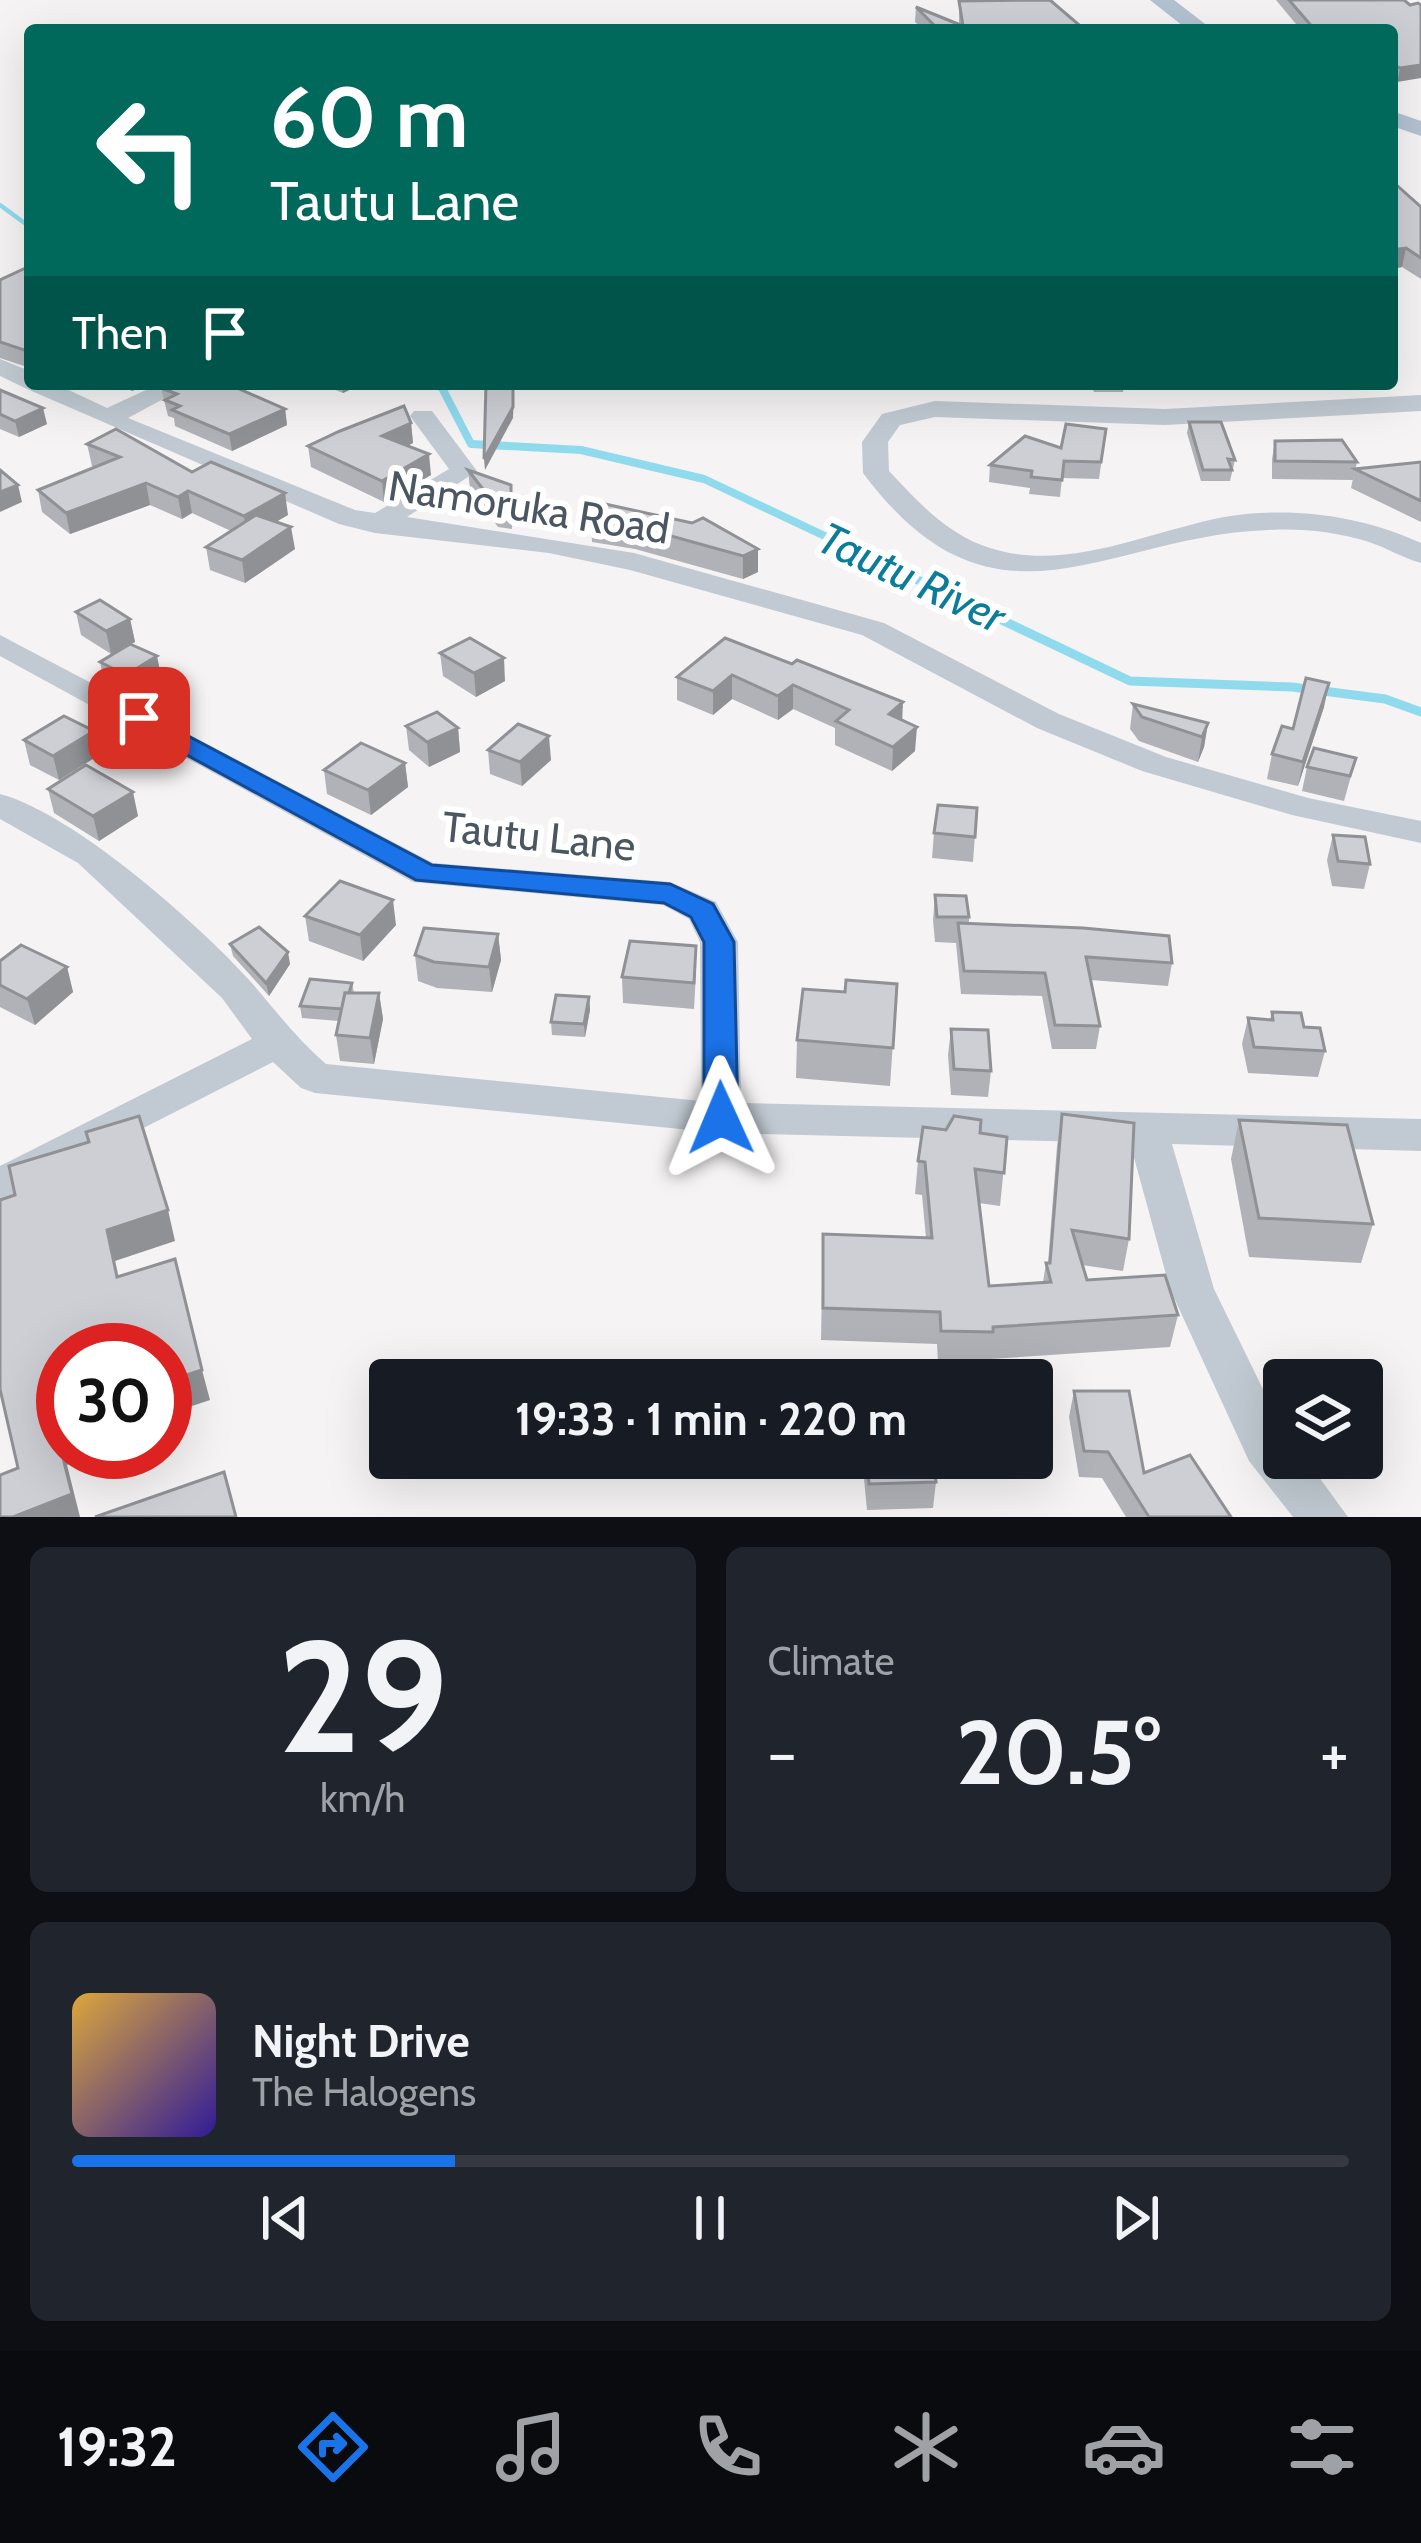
<!DOCTYPE html>
<html lang="en">
<head>
<meta charset="utf-8">
<style>
	:root { --surface:#171b24; --page:#20242c; --text:#f1f3f6; --muted:#9ea1a6; --line:#363941; --accent:#1a73e8 }
	body { margin:0; font-family:Cabin,sans-serif; background:var(--page); color:var(--text); height:100vh; display:flex; flex-direction:column; font-size:45px; white-space:nowrap }
	* { box-sizing:border-box; margin:0 }
	p { font-size:39px; color:var(--muted) }
	.icon { flex:none; width:66px; height:66px; fill:none; stroke:currentColor; stroke-width:2; stroke-linecap:round; stroke-linejoin:round }
	.map { position:relative; height:1517px; overflow:hidden }
	.panel { display:flex; flex-direction:column; gap:30px; padding:30px; background:#0d0f14; flex:1 }
	.panel>* { flex:none }
	.guide { position:absolute; left:24px; top:24px; width:1374px; height:366px; border-radius:12px; box-shadow:0 12px 48px #0002; background:#00695c; color:#fff; overflow:hidden }
	.controls { position:absolute; left:1263px; top:1359px; display:grid; gap:24px }
	.controls a { display:grid; place-items:center; width:120px; height:120px; border-radius:12px; background:var(--surface); box-shadow:0 12px 48px #0002; font-size:60px }
	.speed { position:absolute; left:36px; top:1323px; display:flex; gap:24px; font-size:60px; font-weight:700; text-align:center }
	.speed>* { display:grid; place-content:center; width:156px; height:156px; border-radius:50%; background:var(--surface); box-shadow:0 12px 48px #0002; line-height:1 }
	.speed .limit { border:18px solid #d22; background:#fff; color:#111 }
	.pin { position:absolute; display:grid; place-items:center; width:102px; height:102px; color:#fff; margin:-51px; border-radius:24px; box-shadow:0 6px 18px #0006 }
	.me { position:absolute; width:132px; margin:-66px; rotate:359deg; stroke-linejoin:round; filter:drop-shadow(0 0 9px #0008) }
	.turn { display:flex; align-items:center; gap:42px; height:252px; padding:0 48px; font-size:54px }
	.turn .icon { width:156px; height:156px; stroke-width:2.5 }
	.turn b { display:block; font-size:84px; line-height:102px }
	.then { display:flex; align-items:center; height:114px; padding:0 48px; background:#0003; gap:24px; font-size:45px }
	.big { font-size:90px; font-weight:800; line-height:1.1 }
	.panel .card { flex:1; display:flex; flex-direction:column; justify-content:center; gap:18px; min-width:0; padding:0 42px; border-radius:18px; background:var(--page) }
	.panel .dial { align-items:center; gap:0 }
	.dial b { font-size:156px; line-height:1 }
	.song { display:flex; align-items:center; gap:36px }
	.cover { width:144px; height:144px; border-radius:18px; background:linear-gradient(135deg,hsl(40 70% 55%),hsl(250 70% 35%)) }
	.played { height:12px; border-radius:6px; background:linear-gradient(90deg,var(--accent) 30%,var(--line) 30%) }
	.keys { display:flex; justify-content:space-around; direction:ltr }
	.heat { display:flex; justify-content:space-between; align-items:center; font-size:66px; direction:ltr }
	.panel .tiles { flex:1; display:grid; gap:30px; grid-template-columns:1fr 1fr }
	.card:last-child { grid-column:span 2 }
	.trip { position:absolute; left:369px; top:1359px; width:684px; height:120px; border-radius:12px; background:var(--surface); box-shadow:0 12px 48px #0002; font-weight:800; line-height:120px; text-align:center }
	.tabs { display:flex; height:192px; justify-content:space-around; align-items:center; background:#090b0e; color:var(--muted) }
	.tabs .icon { width:84px; height:84px }
	.tabs .current { color:var(--accent) }
	.tabs b { font-size:54px; color:var(--text) }
	.map>svg:first-child { display:block }
</style>
</head>
<body>
<div class="map">
<svg width="1421" height="1517" viewBox="0 0 1421 1517">
	<rect width="100%" height="100%" fill="#f5f3f3"/>
	<g fill="none" stroke-linecap="round" stroke-linejoin="round">
		<polyline stroke="#90daee" stroke-width="4.5" points="0,205 30,227"/>
		<polyline stroke="#90daee" stroke-width="8" points="440,384 471,444 581,450 704,479 865,555"/>
		<polyline stroke="#90daee" stroke-width="9" points="859,552 1130,681 1292,687 1385,699 1421,712"/>
		<g fill="#c1cad2" fill-rule="evenodd">
			<polygon points="0,359 30,371 30,384 56,384 107,408 159,384 191,384 128,418 355,510 375,513 449,469 410,416 414,411 432,411 477,471 407,517 634,553 884,623 1059,714 1166,757 1308,798 1421,821 1421,843 1292,815 1142,771 1037,728 862,635 630,570 549,553 375,533 339,524 27,389 0,376"/>
			<path d="M1421,395V411L1165,425L935,417L900,425L888,442L889,471C919,503 948,535 990,548C1066,573 1150,531 1224,517C1289,506 1361,515 1421,543V563C1403,558 1387,548 1369,542C1337,532 1302,528 1269,530C1105,535 995,650 863,473L862,442L882,414L935,401L1165,409Z"/>
			<path d="M0,635L433,863L670,882L716,902L738,942L741,1103L1421,1119V1151L1172,1144L1214,1289L1284,1432V1458H1305L1348,1517H1293L1249,1461L1170,1289L1130,1143L721,1133L315,1093L301,1088L273,1062L0,1201V1166L252,1039L222,998L78,863L0,819V794C73,813 200,925 251,982C276,1011 297,1039 326,1064L701,1101L700,942L689,919L663,905L413,882L0,656Z"/>
		</g>
		<g fill="#b3c2d1" fill-rule="evenodd">
			<polygon points="1150,0 1174,0 1213,30 1188,30"/>
			<polygon points="1392,111 1421,121 1421,136 1392,126"/>
		</g>
	</g>
	<g fill="#b0b2b7">
		<polygon points="1276,0 1404,0 1410,5 1418,3 1397,82 1392,80 1392,30 1301,30"/>
		<polygon points="959,1 1085,30 924,30 915,22 916,7 959,25"/>
		<polygon points="1392,181 1421,207 1421,279 1402,267 1392,269"/>
		<polygon points="30,266 30,368 0,358 0,280"/>
		<polygon points="121,384 149,384 132,391 122,387"/>
		<polygon points="169,384 242,384 235,387 285,409 287,425 232,451 175,426 174,418 168,416 161,388"/>
		<polygon points="321,384 362,384 343,393"/>
		<polygon points="1044,384 1124,384 1123,392 1094,392 1092,388 1045,388"/>
		<polygon points="1181,384 1280,384 1280,386 1183,387"/>
		<polygon points="0,390 47,424 19,437 0,429"/>
		<polygon points="1189,422 1235,460 1230,481 1201,481 1187,433"/>
		<polygon points="411,423 413,443 407,446 431,475 384,502 311,467 308,446"/>
		<polygon points="1106,429 1099,479 1062,478 1060,497 1029,494 1030,488 989,482 990,465 1061,448"/>
		<polygon points="1275,441 1357,462 1353,480 1272,479 1272,459"/>
		<polygon points="87,444 192,472 288,515 276,522 295,549 245,583 210,570 206,547 231,531 192,513 182,519 150,505 70,534 42,512 38,490 95,467 92,466"/>
		<polygon points="1421,462 1421,522 1351,488 1355,469"/>
		<polygon points="468,470 511,485 512,529 498,527 470,489"/>
		<polygon points="605,504 758,549 758,572 743,579 635,549 592,542 591,519"/>
		<polygon points="76,612 130,619 135,642 131,644 162,680 131,699 105,685 100,662 111,654 81,635"/>
		<polygon points="725,638 902,720 915,751 892,771 835,745 835,728 793,709 778,720 732,699 713,715 677,700 677,677"/>
		<polygon points="440,653 505,681 476,697 443,676"/>
		<polygon points="1133,704 1208,723 1204,747 1198,762 1139,741 1130,729"/>
		<polygon points="1324,707 1298,786 1267,779 1272,754 1293,729"/>
		<polygon points="406,726 458,728 460,752 429,767 409,750"/>
		<polygon points="24,740 99,755 59,780 30,765"/>
		<polygon points="488,750 551,760 522,786 490,774"/>
		<polygon points="1356,758 1344,801 1302,791 1307,767"/>
		<polygon points="405,763 408,787 371,815 327,794 324,770"/>
		<polygon points="48,789 138,816 99,841 54,813"/>
		<polygon points="977,808 973,862 932,858 934,833"/>
		<polygon points="1333,835 1370,864 1364,889 1332,886 1327,860"/>
		<polygon points="935,895 969,917 969,924 1172,963 1168,986 1091,980 1100,1026 1096,1049 1052,1049 1042,996 961,994 956,943 935,942 933,920"/>
		<polygon points="305,916 396,925 363,961 309,941"/>
		<polygon points="498,934 501,960 492,992 437,988 418,981 415,955"/>
		<polygon points="230,944 290,964 269,996 233,956"/>
		<polygon points="0,961 67,967 73,992 35,1025 0,1007"/>
		<polygon points="696,972 694,1009 623,1003 622,977"/>
		<polygon points="352,983 354,993 379,993 383,1019 374,1064 340,1061 336,1035 339,1021 302,1018 300,1006"/>
		<polygon points="897,984 890,1086 796,1078 797,1040 845,992"/>
		<polygon points="589,997 590,1010 585,1037 552,1035 551,1022"/>
		<polygon points="1272,1012 1304,1027 1325,1051 1318,1077 1248,1073 1242,1044 1248,1018 1270,1020"/>
		<polygon points="951,1029 991,1071 988,1097 951,1095 948,1055"/>
		<polygon points="1062,1114 1129,1239 1123,1271 1082,1265 1087,1280 1178,1315 1170,1347 990,1359 989,1364 938,1363 937,1344 821,1340 823,1234 926,1238 922,1195 915,1194 918,1161 980,1133 1007,1137 1000,1206 979,1203 989,1286 1043,1282 1046,1263 1048,1263 1057,1146"/>
		<polygon points="1239,1120 1373,1224 1361,1263 1249,1257 1231,1159"/>
		<polygon points="1074,1391 1144,1473 1231,1517 1126,1517 1102,1478 1079,1477 1069,1417"/>
		<polygon points="862,1458 933,1458 936,1482 933,1508 867,1510"/>
	</g>
	<g fill="#909195">
		<polygon points="1421,65 1421,78 1397,82 1400,68"/>
		<polygon points="1406,248 1402,267 1392,269 1392,250"/>
		<polygon points="131,384 149,384 132,391"/>
		<polygon points="342,384 362,384 343,393"/>
		<polygon points="936,384 956,384 936,388"/>
		<polygon points="514,390 513,418 485,470 484,459"/>
		<polygon points="43,408 47,424 19,437 15,421"/>
		<polygon points="285,409 287,425 232,451 229,434"/>
		<polygon points="411,423 413,443 384,457 382,436"/>
		<polygon points="429,454 431,475 384,502 382,481"/>
		<polygon points="146,483 150,505 70,534 66,513"/>
		<polygon points="18,485 22,502 0,512 0,492"/>
		<polygon points="188,491 192,513 182,519 178,497"/>
		<polygon points="285,493 288,515 247,538 244,516"/>
		<polygon points="291,527 295,549 245,583 242,560"/>
		<polygon points="758,549 758,572 743,579 743,556"/>
		<polygon points="130,619 135,642 111,654 106,631"/>
		<polygon points="157,656 162,680 131,699 126,675"/>
		<polygon points="504,658 505,681 476,697 474,673"/>
		<polygon points="732,675 732,699 713,715 713,691"/>
		<polygon points="1329,683 1324,707 1298,786 1303,762"/>
		<polygon points="793,685 793,709 778,720 778,696"/>
		<polygon points="903,702 902,726 889,714"/>
		<polygon points="1208,723 1204,747 1198,762 1202,737"/>
		<polygon points="917,727 915,751 892,771 893,747"/>
		<polygon points="458,728 460,752 429,767 427,742"/>
		<polygon points="94,731 99,755 59,780 53,756"/>
		<polygon points="549,736 551,760 522,786 520,762"/>
		<polygon points="405,763 408,787 371,815 368,790"/>
		<polygon points="133,792 138,816 99,841 93,816"/>
		<polygon points="393,900 396,925 363,961 360,935"/>
		<polygon points="498,934 501,960 492,992 489,967"/>
		<polygon points="288,952 290,964 269,996 266,983"/>
		<polygon points="67,967 73,992 35,1025 27,999"/>
		<polygon points="379,993 383,1019 374,1064 370,1038"/>
		<polygon points="589,997 590,1010 585,1037 584,1024"/>
		<polygon points="168,1210 175,1241 115,1261 126,1307 107,1230"/>
		<polygon points="202,1370 210,1400 165,1415 165,1382"/>
		<polygon points="63,1432 63,1452 77,1452 79,1460 67,1465 80,1517 13,1517 57,1434"/>
	</g>
	<g fill="#cdcfd5" stroke="#909195" stroke-width="3">
		<polygon points="1050,0 1085,30 939,30 916,7 963,26 959,1"/>
		<polygon points="1289,0 1404,0 1410,5 1418,3 1421,5 1421,65 1400,68 1392,64 1392,30 1315,30"/>
		<polygon points="1392,181 1421,207 1421,258 1406,248 1392,250"/>
		<polygon points="30,266 30,352 0,342 0,280"/>
		<polygon points="169,384 228,384 285,409 229,434 172,410 180,406 165,400 177,394 161,388"/>
		<polygon points="486,384 513,384 513,407 484,459"/>
		<polygon points="0,390 43,408 15,421 0,414"/>
		<polygon points="404,406 411,423 382,436 429,454 382,481 308,446 340,431"/>
		<polygon points="1189,422 1221,422 1235,460 1228,459 1232,470 1203,470"/>
		<polygon points="1066,424 1106,429 1101,462 1064,461 1062,480 1031,477 1032,471 990,465 1025,436 1061,448"/>
		<polygon points="116,429 192,472 211,462 285,493 244,516 188,491 178,497 146,483 66,513 38,490 120,457 87,444"/>
		<polygon points="1342,440 1357,462 1275,461 1275,441"/>
		<polygon points="1421,462 1421,501 1355,469"/>
		<polygon points="0,470 18,485 0,492"/>
		<polygon points="468,470 511,485 511,509 497,507"/>
		<polygon points="605,504 692,523 703,518 758,549 743,556 635,526 591,519"/>
		<polygon points="256,515 291,527 242,560 206,547"/>
		<polygon points="100,600 130,619 106,631 76,612"/>
		<polygon points="470,638 504,658 474,673 440,653"/>
		<polygon points="725,638 792,664 797,660 903,702 889,714 917,727 893,747 836,721 849,710 793,685 778,696 732,675 713,691 677,677"/>
		<polygon points="130,644 157,656 126,675 100,662"/>
		<polygon points="1306,678 1329,683 1303,762 1272,754 1282,726 1293,729"/>
		<polygon points="1133,704 1208,723 1202,737 1142,717"/>
		<polygon points="437,712 458,728 427,742 406,726"/>
		<polygon points="64,716 94,731 53,756 24,740"/>
		<polygon points="518,724 549,736 520,762 488,750"/>
		<polygon points="361,743 405,763 368,790 324,770"/>
		<polygon points="1314,748 1356,758 1350,776 1307,767"/>
		<polygon points="86,765 133,792 93,816 48,789"/>
		<polygon points="938,805 977,808 975,837 934,833"/>
		<polygon points="1333,835 1365,837 1370,864 1338,861"/>
		<polygon points="340,881 393,900 360,935 305,916"/>
		<polygon points="935,895 966,896 969,917 937,917"/>
		<polygon points="958,923 1083,928 1169,936 1172,963 1086,957 1100,1026 1055,1025 1045,973 964,971"/>
		<polygon points="259,927 288,952 266,983 230,944"/>
		<polygon points="424,928 498,934 489,967 434,962 415,955"/>
		<polygon points="630,941 696,946 694,983 622,977"/>
		<polygon points="21,945 67,967 27,999 0,985 0,961"/>
		<polygon points="310,979 352,983 349,993 345,993 342,1009 300,1006"/>
		<polygon points="846,980 897,984 893,1048 797,1040 803,989 845,992"/>
		<polygon points="345,993 379,993 370,1038 336,1035"/>
		<polygon points="556,995 589,997 584,1024 551,1022"/>
		<polygon points="1272,1012 1301,1013 1304,1027 1320,1028 1325,1051 1254,1047 1248,1018 1273,1020"/>
		<polygon points="951,1029 988,1030 991,1071 954,1069"/>
		<polygon points="1062,1114 1134,1123 1129,1239 1072,1230 1087,1280 1165,1275 1178,1315 993,1327 993,1332 941,1331 940,1312 823,1308 823,1234 932,1238 925,1162 918,1161 923,1127 946,1130 954,1116 981,1120 980,1133 1007,1137 1004,1173 975,1169 989,1286 1051,1282 1046,1263 1050,1263"/>
		<polygon points="139,1116 168,1210 107,1230 117,1277 175,1259 202,1370 165,1382 165,1350 63,1350 63,1432 57,1434 72,1494 13,1517 0,1517 0,1475 18,1468 0,1389 0,1200 15,1195 9,1166 89,1142 86,1132"/>
		<polygon points="1239,1120 1347,1125 1373,1224 1259,1218"/>
		<polygon points="1074,1391 1129,1391 1144,1473 1190,1455 1231,1517 1149,1517 1108,1452 1084,1451"/>
		<polygon points="867,1458 933,1458 936,1482 869,1484"/>
		<polygon points="224,1472 236,1517 95,1517"/>
	</g>
	<polygon fill="#1a73e8" stroke="#114b97" stroke-width="3" points="139,710 432,865 670,884 713,904 734,942 738,1118 733,1127 721,1131 709,1127 704,1118 704,942 691,917 664,903 416,880 130,724 126,718 130,713"/>
	<g text-anchor="middle" dominant-baseline="central" stroke-width="12" stroke-linejoin="round" paint-order="stroke">
		<g font-size="42" fill="#4a5661" stroke="#fff">
			<text transform="translate(529 507) rotate(9)">Namoruka Road</text>
			<text transform="translate(539 836) rotate(6)">Tautu Lane</text>
		</g>
		<g font-size="45" font-style="italic" fill="#0c7c9b" stroke="#fff">
			<text transform="translate(912 577) rotate(25)">Tautu River</text>
		</g>
	</g>
</svg>
<div class="controls">
<a><svg class="icon" aria-label="layers" viewBox="0 0 24 24"><path d="M12 4l9 5-9 5-9-5zM3 14l9 5 9-5"/></svg></a>
</div>
<div class="speed"><div class="limit">30</div></div>
<div class="pin" style="left:139px;top:718px;background:#d93025"><svg class="icon" aria-label="arrive" viewBox="0 0 24 24"><path d="M6 21V4h12l-3 4 3 4H6"/></svg></div>
<svg class="me" style="left:721px;top:1118px" viewBox="-20 -20 40 40"><path d="M0-17L14 15 0 8-14 15z" fill="#1a73e8" stroke="#fff" stroke-width="4"/></svg>
<div class="trip">19:33 · 1 min · 220 m</div>
<div class="guide">
<div class="turn"><svg class="icon" aria-label="left" viewBox="0 0 24 24"><path d="M17 20v-9H6M10 6l-5 5 5 5"/></svg><div><b>60 m</b>Tautu Lane</div></div>
<div class="then">Then<svg class="icon" aria-label="arrive" viewBox="0 0 24 24"><path d="M6 21V4h12l-3 4 3 4H6"/></svg></div>
</div>
</div>
<section class="panel">
<div class="tiles">
<div class="card dial"><b>29</b><p>km/h</p></div>
<div class="card"><p>Climate</p>
<div class="heat"><a>−</a><b class="big">20.5°</b><a>+</a></div>
</div>
<div class="card">
<div class="song"><i class="cover"></i><div><b>Night Drive</b><p>The Halogens</p></div></div>
<div class="played"></div>
<div class="keys"><svg class="icon" aria-label="previous" viewBox="0 0 24 24"><path d="M18 5L8 12l10 7zM5 5v14"/></svg><svg class="icon" aria-label="pause" viewBox="0 0 24 24"><path d="M8 5v14M16 5v14"/></svg><svg class="icon" aria-label="next" viewBox="0 0 24 24"><path d="M6 5l10 7-10 7zM19 5v14"/></svg></div>
</div>
</div>
</section>
<nav class="tabs">
<b>19:32</b>
<svg class="icon current" aria-label="directions" viewBox="0 0 24 24"><path d="M12 3l9 9-9 9-9-9zM9 14v-3h6M13 9l2 2-2 2"/></svg>
<svg class="icon" aria-label="music" viewBox="0 0 24 24"><path d="M9 18V5l10-2v13"/><circle cx="6" cy="18" r="3"/><circle cx="16" cy="16" r="3"/></svg>
<svg class="icon" aria-label="phone" viewBox="0 0 24 24"><path d="M5 4h4l2 5-3 2q2 4 5 5l2-3 5 2v4C11 20 4 13 5 4z"/></svg>
<svg class="icon" aria-label="climate" viewBox="0 0 24 24"><path d="M12 3v18M4 7l16 10M4 17L20 7"/></svg>
<svg class="icon" aria-label="car" viewBox="0 0 24 24"><path d="M5 17H2v-5l4-1 3-4h7l3 4 3 1v5h-3M9 17h6M6 11h13"/><circle cx="7" cy="17" r="2"/><circle cx="17" cy="17" r="2"/></svg>
<svg class="icon" aria-label="filters" viewBox="0 0 24 24"><path d="M4 7h16M4 17h16"/><circle cx="9" cy="7" r="2"/><circle cx="15" cy="17" r="2"/></svg>
</nav>
</body>
</html>
